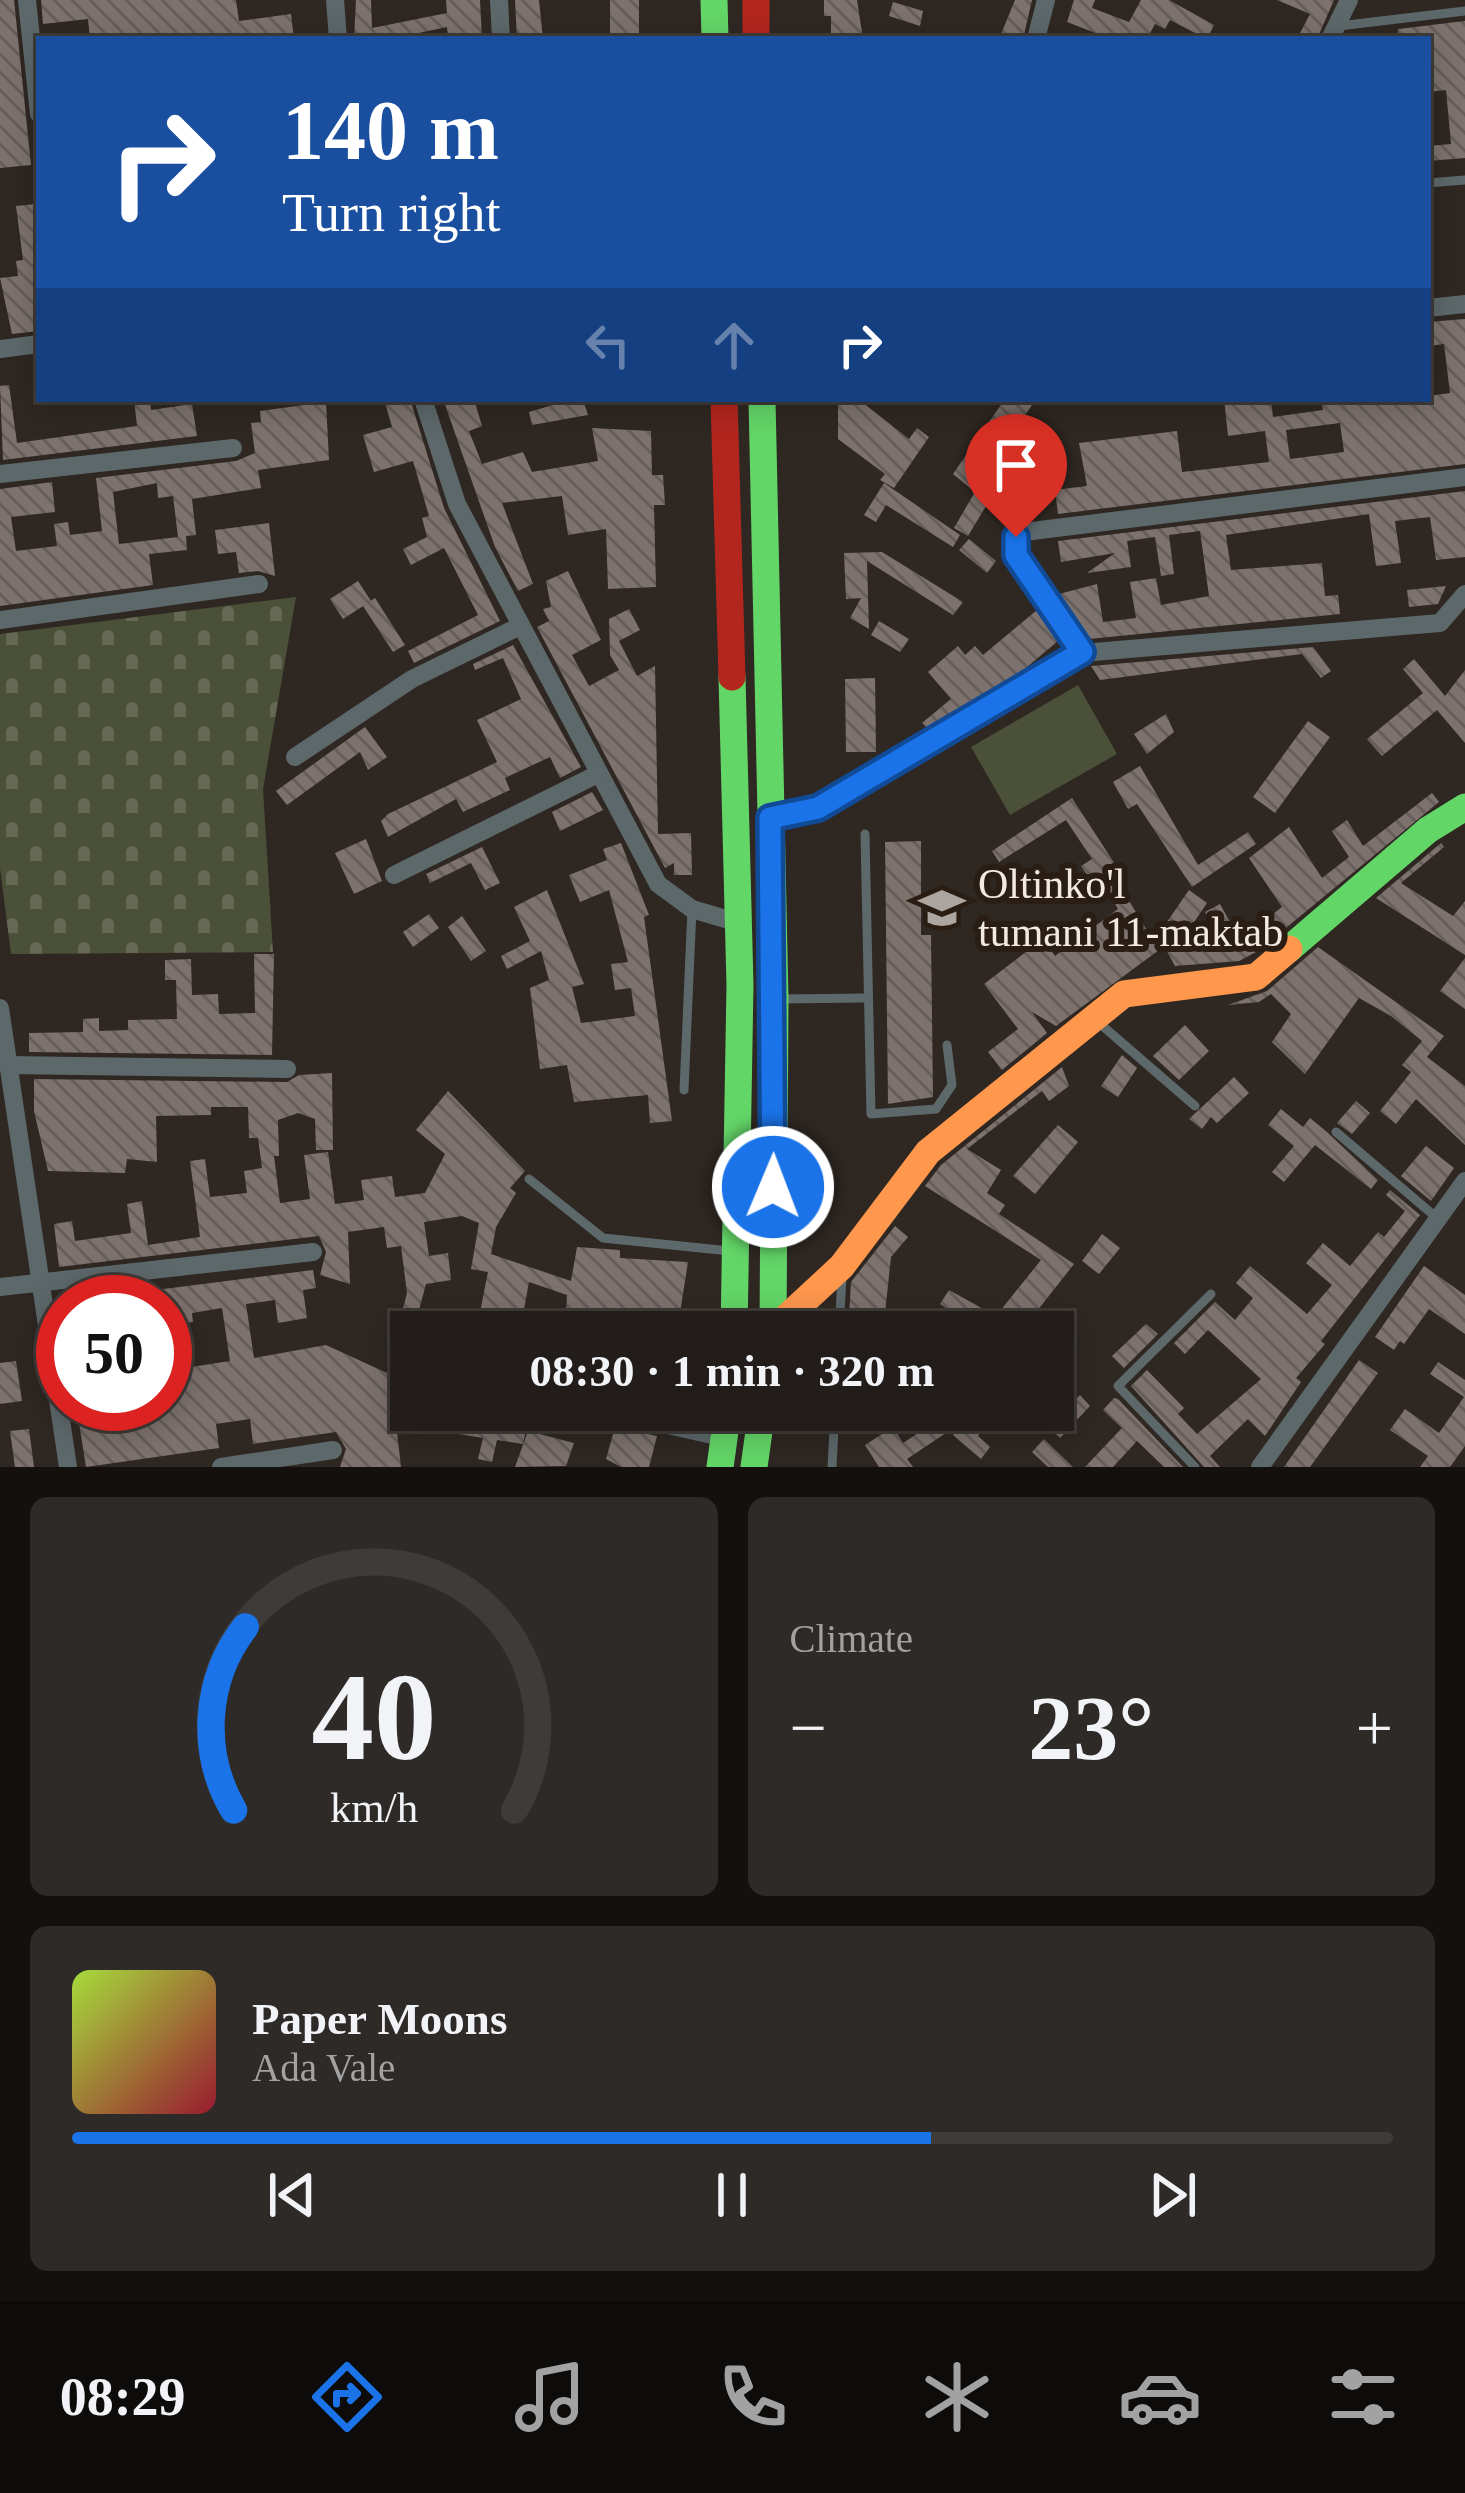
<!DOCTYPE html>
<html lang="en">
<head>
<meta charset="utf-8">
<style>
	:root { --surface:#221d1a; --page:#2e2a27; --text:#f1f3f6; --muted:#a2a2a2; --line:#3f3b39; --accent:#1a73e8 }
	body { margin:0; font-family:"Times New Roman",serif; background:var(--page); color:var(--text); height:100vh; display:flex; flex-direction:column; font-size:45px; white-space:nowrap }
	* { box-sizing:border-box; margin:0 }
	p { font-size:39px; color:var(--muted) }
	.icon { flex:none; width:66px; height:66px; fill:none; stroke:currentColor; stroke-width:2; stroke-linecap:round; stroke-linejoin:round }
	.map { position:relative; height:1467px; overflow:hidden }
	.drawer { display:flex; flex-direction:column; gap:30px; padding:30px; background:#13100e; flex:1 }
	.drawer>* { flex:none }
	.hud { position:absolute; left:36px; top:36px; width:1395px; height:366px; border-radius:0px; box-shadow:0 6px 30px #0003,0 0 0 3px var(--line); background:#1a4fa0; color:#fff; overflow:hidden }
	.speed { position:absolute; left:36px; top:1275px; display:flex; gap:24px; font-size:60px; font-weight:700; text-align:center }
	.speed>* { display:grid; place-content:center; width:156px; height:156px; border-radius:50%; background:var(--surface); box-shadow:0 6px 30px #0003,0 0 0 3px var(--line); line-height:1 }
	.speed .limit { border:18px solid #d22; background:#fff; color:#111 }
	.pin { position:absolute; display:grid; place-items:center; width:102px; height:102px; color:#fff; margin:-123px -51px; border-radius:50% 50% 50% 0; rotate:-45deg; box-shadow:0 0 12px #0007 }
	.pin .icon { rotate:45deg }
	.me { position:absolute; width:132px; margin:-66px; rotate:1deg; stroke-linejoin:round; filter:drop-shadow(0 0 9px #0008) }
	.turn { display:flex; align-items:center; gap:42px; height:252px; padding:0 48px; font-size:54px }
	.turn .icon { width:156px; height:156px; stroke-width:2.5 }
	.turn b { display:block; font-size:84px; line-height:102px }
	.lanes { display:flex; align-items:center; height:114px; padding:0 48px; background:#0003; justify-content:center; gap:60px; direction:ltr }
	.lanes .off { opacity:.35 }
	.big { font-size:90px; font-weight:700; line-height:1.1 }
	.drawer .card { flex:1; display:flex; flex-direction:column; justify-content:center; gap:18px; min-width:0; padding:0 42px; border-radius:18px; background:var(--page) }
	.drawer .dial { align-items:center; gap:0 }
	.dial svg { height:312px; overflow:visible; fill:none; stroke:var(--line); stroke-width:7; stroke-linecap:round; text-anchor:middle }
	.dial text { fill:var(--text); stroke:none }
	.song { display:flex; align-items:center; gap:36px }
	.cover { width:144px; height:144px; border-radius:18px; background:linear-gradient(135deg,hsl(80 70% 55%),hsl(350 70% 35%)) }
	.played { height:12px; border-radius:6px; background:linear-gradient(90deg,var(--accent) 65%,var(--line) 65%) }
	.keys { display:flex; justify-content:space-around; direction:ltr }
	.heat { display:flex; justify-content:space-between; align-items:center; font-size:66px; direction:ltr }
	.drawer .tiles { flex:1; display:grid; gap:30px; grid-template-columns:1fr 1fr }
	.card:last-child { grid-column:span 2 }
	.trip { position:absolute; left:390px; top:1311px; width:684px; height:120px; border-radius:0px; background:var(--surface); box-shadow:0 6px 30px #0003,0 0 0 3px var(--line); font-weight:700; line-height:120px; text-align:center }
	.menu { display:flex; height:192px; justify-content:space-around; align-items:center; background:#0e0c0a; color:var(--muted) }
	.menu .icon { width:84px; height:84px }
	.menu .selected { color:var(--accent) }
	.menu b { font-size:54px; color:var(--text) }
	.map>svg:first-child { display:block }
</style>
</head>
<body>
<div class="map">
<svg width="1465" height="1467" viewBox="0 0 1465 1467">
	<defs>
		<pattern id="cemetery-stones" width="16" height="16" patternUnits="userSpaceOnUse" patternTransform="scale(3)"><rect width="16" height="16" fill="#4b5038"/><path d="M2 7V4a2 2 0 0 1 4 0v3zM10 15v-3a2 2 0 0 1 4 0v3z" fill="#656954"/></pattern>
		<pattern id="building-back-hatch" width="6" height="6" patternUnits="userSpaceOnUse" patternTransform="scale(3)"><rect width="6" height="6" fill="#7d726e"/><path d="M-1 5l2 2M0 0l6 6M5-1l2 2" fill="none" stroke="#655e5b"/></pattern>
	</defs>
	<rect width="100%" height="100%" fill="#2e2722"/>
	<polygon fill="url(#cemetery-stones)" points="296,597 263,789 273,952 11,954 0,868 0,634"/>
	<polygon fill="#4b5038" points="1078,685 1117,754 1010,815 971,747"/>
	<g fill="url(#building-back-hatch)" fill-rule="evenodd">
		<polygon points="0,0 14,0 31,165 0,168"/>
		<polygon points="41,0 236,0 239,21 291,14 294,39 90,39 88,19 43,24"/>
		<polygon points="356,0 371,0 372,28 447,13 446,0 480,0 482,39 448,39 447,27 390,39 354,39"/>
		<polygon points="515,0 539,0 543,39 517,39"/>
		<rect x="610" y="0" width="29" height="39"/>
		<polygon points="824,0 857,0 863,39 831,39 831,16 824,16"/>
		<polygon points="1015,0 1032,0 1023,39 999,39"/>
		<polygon points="1074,0 1095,0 1092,8 1129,22 1141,0 1169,0 1214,25 1207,39 1170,20 1165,29 1155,24 1147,39 1111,39 1067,22"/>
		<polygon points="1277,0 1334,0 1317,39 1297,39 1310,14"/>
		<polygon points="893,2 923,11 920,26 889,16"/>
		<polygon points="1465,21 1465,158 1428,161 1428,146 1451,144 1446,90 1428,92 1428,39 1398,39 1398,29"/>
		<polygon points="36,204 39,331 12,334 0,278 18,276 16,261 23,260 16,206"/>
		<path d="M1465,319V464L1058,514L1055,490L1087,486L1079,443L1177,431L1182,472L1269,462L1265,431L1228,436L1224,399H1271L1273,417L1323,410L1321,399H1369L1370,404L1450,393L1444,344L1428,346V322ZM1340,423L1344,452L1290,459L1286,430Z"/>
		<polygon points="9,385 17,443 137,426 134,399 150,399 151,410 192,404 197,436 3,460 0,386"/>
		<polygon points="384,399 410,399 444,508 500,621 414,663 408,651 478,615 444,548 411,565 403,549 427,537 422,518 429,516 413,461 374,472 363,435 392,427"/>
		<polygon points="443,399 474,399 482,426 469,431 482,464 523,452 532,472 598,461 592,428 651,431 652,475 663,475 665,505 654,505 656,587 608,589 606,529 568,535 562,496 502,503 533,584 518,591 495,547"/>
		<polygon points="573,399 583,399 588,415 532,425 529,412"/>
		<polygon points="838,399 858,399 909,439 917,428 929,437 894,488 880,480 885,474 838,439"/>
		<polygon points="1005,399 1036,399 1004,446 1021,458 1007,471 968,536 954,528 975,492 953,474"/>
		<path d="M326,402L329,460L258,470L261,488L192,499L196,535L186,536L187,550L149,554L153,585L0,606V489L52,482L55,512L11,517L16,551L57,546L54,524L68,522L70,535L102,531L96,478L236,461L255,453L251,423L261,422L260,411ZM157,483L158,498L173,496L178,537L119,544L113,492Z"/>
		<polygon points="884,483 960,535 953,547 886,505 876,522 864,515"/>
		<polygon points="1465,491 1465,557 1436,560 1430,517 1395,521 1401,563 1376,566 1369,514 1226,535 1231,570 1322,563 1325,596 1338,595 1340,614 1089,639 1059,594 1097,584 1103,622 1136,618 1130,582 1156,578 1161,605 1209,596 1200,531 1169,535 1174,574 1161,576 1155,537 1127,541 1131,567 1087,573 1115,553 1061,562 1058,541"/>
		<polygon points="269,523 275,576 258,571 239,573 236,552 218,554 215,530"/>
		<polygon points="969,539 996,561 987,573 959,550"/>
		<polygon points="882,552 908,568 963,602 953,615 867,561 869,629 850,618 861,598 846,599 844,553"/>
		<polygon points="568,571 601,640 572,655 589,686 619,670 610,655 609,619 629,609 640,630 619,641 637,676 655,666 658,834 691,833 692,875 674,875 674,863 665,868 537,627 549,621 543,609 551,607 546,581"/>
		<polygon points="358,581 371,601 343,619 330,599"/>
		<polygon points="1446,586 1438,604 1409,607 1407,590"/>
		<polygon points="375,598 405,645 393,652 363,606"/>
		<polygon points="1037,610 1058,641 1015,677 927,728 922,723 951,699 928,672 958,646 965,655 975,646 983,655"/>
		<polygon points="879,621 909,639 900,652 871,635"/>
		<polygon points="513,645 581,767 560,778 550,757 505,778 510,790 463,812 456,799 388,837 381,821 388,814 497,762 477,720 521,699 503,658 475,670 473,664"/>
		<polygon points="1313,647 1331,671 1321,678 1302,654 1100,680 1091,666"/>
		<polygon points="1414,659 1445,696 1465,670 1465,743 1437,710 1382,756 1367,739 1423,693 1403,669"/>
		<polygon points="875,678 876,752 846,752 845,679"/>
		<polygon points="1166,714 1174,732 1147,754 1134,734"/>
		<polygon points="1308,721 1330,737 1275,813 1253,797"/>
		<polygon points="365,727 387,757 368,770 360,752 287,805 276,791"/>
		<polygon points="1140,766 1198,865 1248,832 1256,844 1192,887 1137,804 1128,809 1113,782"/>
		<polygon points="592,792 603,810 560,831 552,812"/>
		<polygon points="1432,793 1439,802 1258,951 1239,961 1175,966 1158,935 1189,890 1207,903 1175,950 1226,951 1205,912 1220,904 1240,940 1282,907 1249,858 1289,827 1322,878 1349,857 1332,831 1347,820 1363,846"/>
		<polygon points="1072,798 1115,864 1109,868 1159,950 1056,1026 1032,1012 1047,1033 1002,1070 988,1052 1018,1029 984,984 1043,939 1055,956 1118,909 1099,875 1090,880 1081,866 1092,859 1066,820 999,862 992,851"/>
		<polygon points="366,839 382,881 354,894 335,853"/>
		<polygon points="921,841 921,935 931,935 933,1097 888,1104 885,842"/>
		<polygon points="621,843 649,915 644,917 672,1121 650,1123 648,1095 574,1102 567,1065 540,1069 530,988 549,980 541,951 507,969 501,956 530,941 514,907 547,890 584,984 572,987 581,1023 635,1016 631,988 615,990 611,964 628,962 609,890 580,902 569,875 607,860 603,849"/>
		<polygon points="1441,843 1444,847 1401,883 1453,916 1465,901 1465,955 1376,898"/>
		<polygon points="482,847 500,883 485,890 471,863 430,883 426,874"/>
		<polygon points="429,914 439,928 413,947 403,932"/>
		<polygon points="462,916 486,951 471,961 448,927"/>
		<polygon points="1318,947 1444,1036 1427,1057 1465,1086 1465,1145 1416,1099 1396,1124 1380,1111 1411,1072 1402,1065 1422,1041 1391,1016 1359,998 1305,1074 1272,1042 1291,1014 1271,994 1259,1002 1228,1005 1267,991"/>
		<polygon points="254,954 274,954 272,1055 29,1052 29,1033 83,1032 83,1019 99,1018 99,1031 128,1030 128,1020 177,1019 176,980 165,980 165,960 191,959 192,995 218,994 219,1014 255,1013"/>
		<polygon points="1465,958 1465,1009 1440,991"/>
		<polygon points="1185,1025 1209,1051 1179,1080 1153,1056"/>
		<polygon points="1122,1055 1137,1068 1118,1097 1101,1086"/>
		<polygon points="1062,1067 1069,1086 1049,1101 1042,1091 967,1149 1001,1170 987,1193 1005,1205 999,1214 1074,1264 1037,1311 1065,1332 953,1332 963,1319 940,1304 949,1290 996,1316 1041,1260 925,1186 941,1165"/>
		<polygon points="332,1073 333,1150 316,1150 315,1119 298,1113 278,1120 279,1156 274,1156 280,1203 310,1199 304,1155 328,1152 335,1204 364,1200 361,1180 392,1176 395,1197 425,1193 445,1154 416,1130 448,1091 525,1171 510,1188 516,1193 496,1227 491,1254 571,1281 577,1247 620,1250 620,1258 688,1262 677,1332 653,1332 607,1311 605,1316 598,1314 597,1332 565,1332 567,1295 529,1282 522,1320 480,1312 488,1272 471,1269 479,1223 462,1216 424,1222 429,1256 448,1253 451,1280 426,1284 409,1347 394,1343 407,1293 401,1246 387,1248 384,1227 348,1232 350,1284 320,1275 326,1252 319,1236 59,1267 54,1224 72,1221 75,1241 131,1233 127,1204 142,1201 148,1245 200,1237 190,1161 205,1159 210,1197 247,1193 244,1171 262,1168 258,1138 249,1138 248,1107 211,1107 211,1115 156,1116 157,1162 127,1159 125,1173 48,1171 34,1111 34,1079 287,1082 299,1075"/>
		<polygon points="1234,1077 1249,1093 1217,1123 1211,1117 1202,1129 1189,1119"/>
		<polygon points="1356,1101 1370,1113 1352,1134 1337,1123"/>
		<polygon points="1281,1109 1303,1127 1310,1118 1327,1132 1378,1180 1371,1189 1315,1145 1284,1182 1272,1172 1294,1146 1268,1125"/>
		<polygon points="1058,1125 1078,1142 1035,1194 1013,1176"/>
		<polygon points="1426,1146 1454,1168 1431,1201 1401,1176"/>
		<polygon points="1390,1190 1420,1215 1321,1341 1325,1344 1296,1378 1301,1382 1265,1436 1248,1419 1210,1456 1220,1467 1204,1467 1131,1386 1147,1370 1184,1408 1178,1414 1197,1434 1261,1379 1208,1330 1185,1354 1174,1343 1215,1302 1235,1320 1253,1298 1236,1283 1250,1266 1307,1314 1332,1285 1306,1263 1323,1243 1350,1266 1378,1232 1384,1237 1405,1211 1386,1195"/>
		<polygon points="895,1226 908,1237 891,1257 883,1332 848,1332 851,1282"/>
		<polygon points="1102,1234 1120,1248 1099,1274 1082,1261"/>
		<polygon points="1424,1266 1465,1295 1465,1334 1429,1309 1404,1344 1400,1341 1394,1350 1375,1337"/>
		<polygon points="313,1270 316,1288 303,1290 307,1318 278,1323 275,1300 246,1304 254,1358 326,1345 411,1384 411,1410 495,1410 492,1426 525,1434 523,1444 497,1440 492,1462 478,1459 483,1438 396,1424 401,1467 340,1467 346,1449 336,1432 253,1444 250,1419 216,1424 219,1448 86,1467 76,1404 165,1404 165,1371 230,1361 222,1308 192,1313 193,1322 178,1324 177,1315 165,1317 165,1302 132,1302 132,1293"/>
		<polygon points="1146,1324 1158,1334 1124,1368 1112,1356"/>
		<polygon points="1359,1360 1378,1373 1310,1467 1284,1467"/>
		<polygon points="16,1361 22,1401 0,1404 0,1363"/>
		<polygon points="1438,1362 1465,1380 1465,1446 1450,1467 1420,1467 1428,1456 1390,1430 1405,1409 1439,1433 1464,1397 1430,1374"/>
		<polygon points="1053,1387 1070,1405 1080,1395 1090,1406 1060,1438 1030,1410 1053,1410"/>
		<polygon points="1114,1398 1118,1399 1183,1467 1164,1467 1137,1441 1113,1467 1085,1467 1122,1428 1103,1410"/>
		<polygon points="939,1410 958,1425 907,1459 913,1467 879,1467 865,1445 893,1427 903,1443 926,1428"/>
		<polygon points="972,1410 998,1410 978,1436 990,1447 981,1459 953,1435"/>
		<polygon points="615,1427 657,1436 649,1467 621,1467 606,1459"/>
		<polygon points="29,1429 34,1467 15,1467 10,1431"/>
		<polygon points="528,1431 574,1443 566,1466 515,1467"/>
		<polygon points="1044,1439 1073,1467 1048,1467 1032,1452"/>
	</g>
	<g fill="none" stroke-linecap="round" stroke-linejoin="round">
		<g stroke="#5d686b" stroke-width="9">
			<polyline points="1339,26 1465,11"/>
			<polyline points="1428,183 1465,180"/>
			<polyline points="865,834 871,1114 936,1109 952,1085 947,1045"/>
			<polyline points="780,999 867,998"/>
			<polyline points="1098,1022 1195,1106"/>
			<polyline points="684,1090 692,909"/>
			<polyline points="1336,1132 1437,1218"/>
			<polyline points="529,1179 603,1238 730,1251"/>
			<polyline points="839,1332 842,1277"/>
			<polyline points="590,1412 719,1441"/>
			<polyline points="832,1467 835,1410"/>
			<polyline points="1195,1467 1118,1386 1211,1294"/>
		</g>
		<g stroke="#5d686b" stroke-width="18">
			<polyline points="27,0 39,114"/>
			<polyline points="335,0 338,39"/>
			<polyline points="499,0 501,39"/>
			<polyline points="1036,39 1046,0"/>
			<polyline points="1330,39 1349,0"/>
			<polyline points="1428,308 1465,304"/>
			<polyline points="0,349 39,344"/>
			<polyline points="423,399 457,504 658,884 692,909 739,923"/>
			<polyline points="0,474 233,448"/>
			<polyline points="0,620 259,584"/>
			<polyline points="1082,653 1016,555 1016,537 1024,532 1465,477"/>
			<polyline points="295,757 412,679 518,627"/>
			<polyline points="769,818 818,808 1082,653 1440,623 1465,594"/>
			<polyline points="394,875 598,774"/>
			<polyline points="0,1008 68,1467"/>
			<polyline points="7,1065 287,1069"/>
			<polyline points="0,1287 313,1252"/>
			<polyline points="221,1467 333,1450"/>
			<polyline points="1260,1467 1465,1181"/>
		</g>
		<g stroke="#63d668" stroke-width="27">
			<polyline points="714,0 715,39"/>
			<polyline points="762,399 775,999 773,1332"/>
			<polyline points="732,677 740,985 734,1332"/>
			<polyline points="1289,949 1428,830 1465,807"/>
			<polyline points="720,1467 728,1410"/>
			<polyline points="754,1467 762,1410"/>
		</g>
		<polyline stroke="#ff974d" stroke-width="27" points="773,1330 842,1266 928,1152 1124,994 1256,977 1289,949"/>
		<g stroke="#b3261e" stroke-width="27">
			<polyline points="756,0 756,39"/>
			<polyline points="724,399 732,677"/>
		</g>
	</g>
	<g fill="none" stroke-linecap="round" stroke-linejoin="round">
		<g stroke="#114b97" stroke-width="30">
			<polyline id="route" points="773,1187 770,818 818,808 1082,652 1016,555 1016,537"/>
		</g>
		<use href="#route" stroke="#1a73e8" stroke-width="21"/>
	</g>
	<defs>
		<g id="school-bare" transform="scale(3.6)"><path d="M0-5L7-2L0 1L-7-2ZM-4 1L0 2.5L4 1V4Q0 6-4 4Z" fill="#ada59f" stroke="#291d14" stroke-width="2.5" paint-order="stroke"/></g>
	</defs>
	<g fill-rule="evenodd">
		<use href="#school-bare" x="942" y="908"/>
	</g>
	<g text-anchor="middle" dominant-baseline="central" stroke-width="12" stroke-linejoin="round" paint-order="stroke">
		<g font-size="42" fill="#f1e9e2" stroke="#291d14" text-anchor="start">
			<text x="978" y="884">Oltinko'l<tspan x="978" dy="48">tumani 11-maktab</tspan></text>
		</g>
	</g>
</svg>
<div class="speed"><div class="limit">50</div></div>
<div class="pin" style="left:1016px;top:537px;background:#d93025"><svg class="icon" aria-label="arrive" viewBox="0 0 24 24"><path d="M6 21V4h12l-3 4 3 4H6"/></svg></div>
<svg class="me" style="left:773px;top:1187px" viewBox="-20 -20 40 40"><circle r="17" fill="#1a73e8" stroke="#fff" stroke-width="3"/><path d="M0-11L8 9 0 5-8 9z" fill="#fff"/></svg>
<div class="trip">08:30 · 1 min · 320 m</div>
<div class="hud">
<div class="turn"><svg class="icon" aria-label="right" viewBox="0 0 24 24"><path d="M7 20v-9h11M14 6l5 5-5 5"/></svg><div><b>140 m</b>Turn right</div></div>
<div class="lanes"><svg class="icon off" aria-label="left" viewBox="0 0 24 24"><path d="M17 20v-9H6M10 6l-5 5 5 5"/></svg><svg class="icon off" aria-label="ahead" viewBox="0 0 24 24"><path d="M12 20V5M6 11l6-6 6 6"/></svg><svg class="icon" aria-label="right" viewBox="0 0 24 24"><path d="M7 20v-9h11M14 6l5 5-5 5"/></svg></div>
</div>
</div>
<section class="drawer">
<div class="tiles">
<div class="card dial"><svg viewBox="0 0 100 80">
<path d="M14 69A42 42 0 1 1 86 69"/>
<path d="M14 69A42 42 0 0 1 17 22" stroke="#1a73e8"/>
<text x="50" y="56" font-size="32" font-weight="700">40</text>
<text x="50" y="72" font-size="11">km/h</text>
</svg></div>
<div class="card"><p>Climate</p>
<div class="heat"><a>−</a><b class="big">23°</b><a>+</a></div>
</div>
<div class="card">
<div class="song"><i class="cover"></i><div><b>Paper Moons</b><p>Ada Vale</p></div></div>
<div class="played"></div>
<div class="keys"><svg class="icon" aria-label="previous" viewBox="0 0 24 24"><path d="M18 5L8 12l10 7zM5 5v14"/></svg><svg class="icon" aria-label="pause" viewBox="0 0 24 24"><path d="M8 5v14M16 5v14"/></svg><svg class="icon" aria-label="next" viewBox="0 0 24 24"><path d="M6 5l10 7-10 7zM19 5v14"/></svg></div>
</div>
</div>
</section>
<nav class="menu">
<b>08:29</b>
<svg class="icon selected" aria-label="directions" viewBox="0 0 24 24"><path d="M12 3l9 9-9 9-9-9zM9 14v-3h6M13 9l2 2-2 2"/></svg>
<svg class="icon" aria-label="music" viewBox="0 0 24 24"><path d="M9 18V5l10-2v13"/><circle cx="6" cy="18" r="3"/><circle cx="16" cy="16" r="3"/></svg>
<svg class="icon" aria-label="phone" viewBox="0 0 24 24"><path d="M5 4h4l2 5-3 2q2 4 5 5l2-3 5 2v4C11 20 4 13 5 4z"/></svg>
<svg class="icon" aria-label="climate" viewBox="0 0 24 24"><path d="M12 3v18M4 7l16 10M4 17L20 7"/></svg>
<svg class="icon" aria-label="car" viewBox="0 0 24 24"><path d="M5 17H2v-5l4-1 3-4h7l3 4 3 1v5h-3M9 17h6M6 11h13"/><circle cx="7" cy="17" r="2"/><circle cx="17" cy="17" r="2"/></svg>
<svg class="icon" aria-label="filters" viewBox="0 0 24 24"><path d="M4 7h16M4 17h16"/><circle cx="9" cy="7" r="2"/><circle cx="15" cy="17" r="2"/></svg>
</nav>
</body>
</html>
